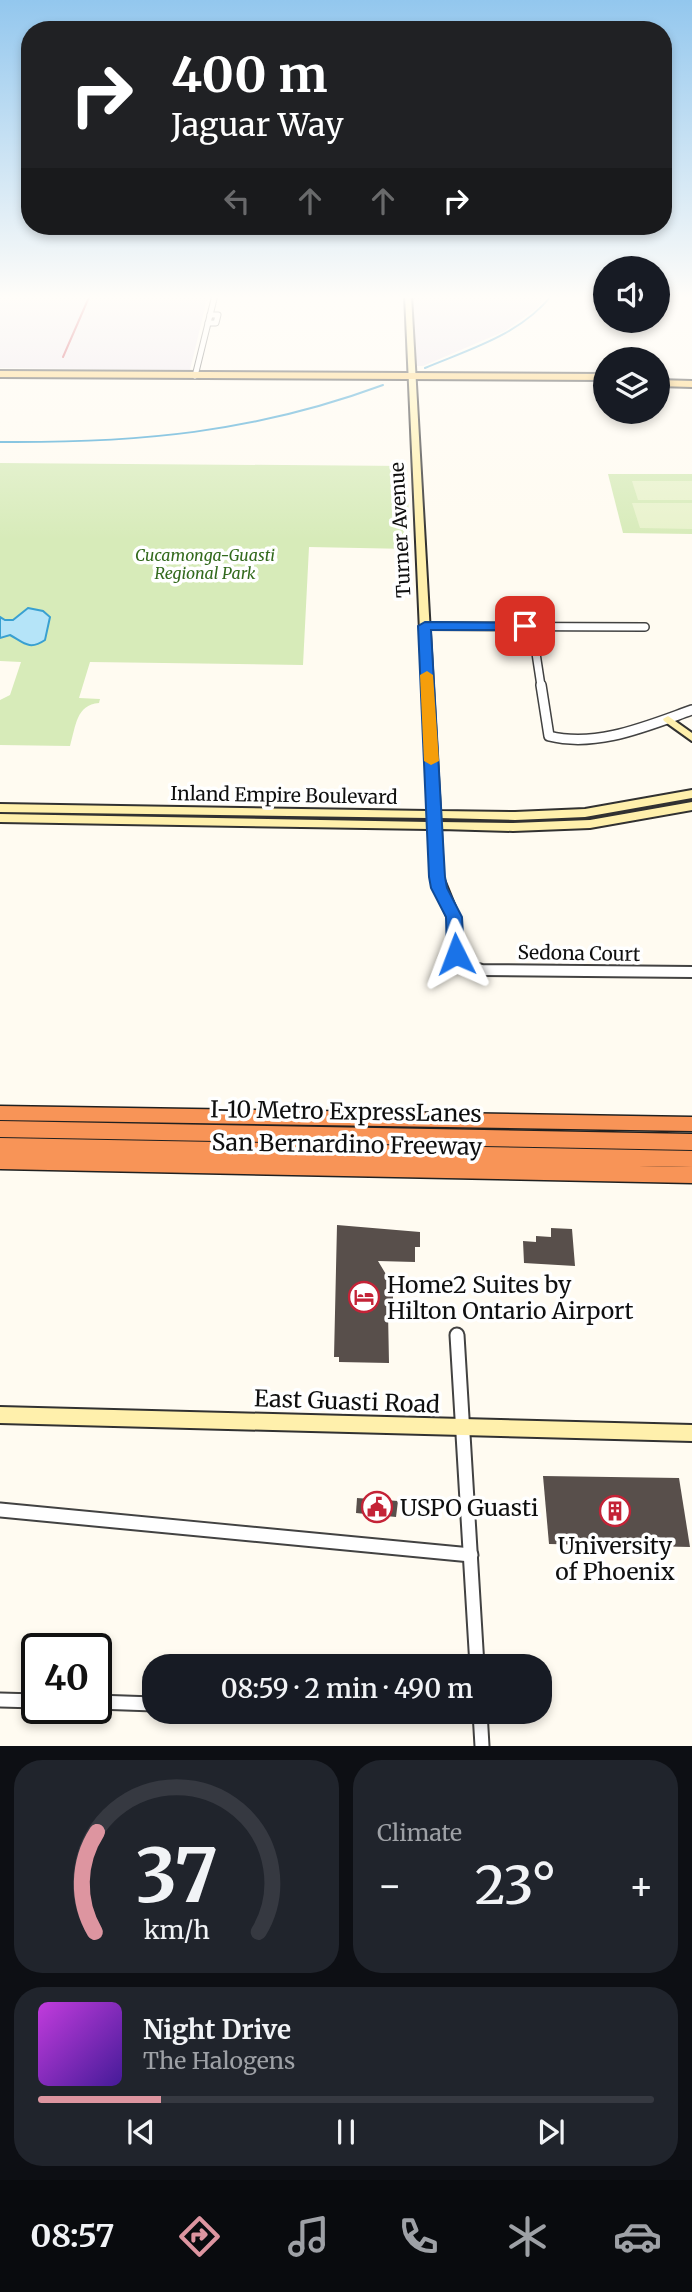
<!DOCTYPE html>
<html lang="en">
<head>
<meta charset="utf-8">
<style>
	:root { --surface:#171b24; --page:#20242c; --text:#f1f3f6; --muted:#9ea1a6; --line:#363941; --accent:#dd95a0 }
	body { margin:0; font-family:Merriweather,serif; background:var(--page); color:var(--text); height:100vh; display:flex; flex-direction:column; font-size:26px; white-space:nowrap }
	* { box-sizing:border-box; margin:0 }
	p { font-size:23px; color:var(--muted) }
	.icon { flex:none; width:38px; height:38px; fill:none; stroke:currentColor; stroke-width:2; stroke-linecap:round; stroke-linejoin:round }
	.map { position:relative; height:1746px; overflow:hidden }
	.panel { display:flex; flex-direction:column; gap:14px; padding:14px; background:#0d0f14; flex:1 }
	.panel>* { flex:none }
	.hud { position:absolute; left:21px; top:21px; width:651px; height:214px; border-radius:28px; box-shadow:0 4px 10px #0003; background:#202124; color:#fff; overflow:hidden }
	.tools { position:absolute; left:593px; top:256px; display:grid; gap:14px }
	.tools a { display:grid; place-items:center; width:77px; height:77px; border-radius:50%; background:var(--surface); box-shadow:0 4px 10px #0003; font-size:35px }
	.speed { position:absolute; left:21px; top:1633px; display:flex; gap:14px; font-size:35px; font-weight:700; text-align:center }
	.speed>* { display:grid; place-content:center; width:91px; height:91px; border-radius:50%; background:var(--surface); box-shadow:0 4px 10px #0003; line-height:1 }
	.speed .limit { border:4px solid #111; border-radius:10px; background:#fff; color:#111 }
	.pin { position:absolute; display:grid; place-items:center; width:60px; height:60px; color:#fff; margin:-30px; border-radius:14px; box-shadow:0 4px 10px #0006 }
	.me { position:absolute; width:77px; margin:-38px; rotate:357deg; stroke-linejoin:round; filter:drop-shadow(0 0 5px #0008) }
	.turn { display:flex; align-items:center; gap:24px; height:147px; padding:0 35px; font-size:32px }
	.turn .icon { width:91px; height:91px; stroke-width:2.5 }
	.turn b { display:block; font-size:49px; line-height:60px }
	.lanes { display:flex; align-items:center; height:66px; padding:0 35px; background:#0003; justify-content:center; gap:35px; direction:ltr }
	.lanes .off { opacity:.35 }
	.big { font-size:52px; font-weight:600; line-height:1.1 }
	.panel .card { flex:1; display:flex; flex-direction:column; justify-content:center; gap:10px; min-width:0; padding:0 24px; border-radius:28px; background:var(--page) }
	.panel .dial { align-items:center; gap:0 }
	.dial svg { height:182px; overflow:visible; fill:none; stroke:var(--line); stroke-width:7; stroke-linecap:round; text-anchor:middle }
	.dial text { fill:var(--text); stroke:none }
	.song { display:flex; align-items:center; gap:21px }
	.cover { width:84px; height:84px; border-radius:10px; background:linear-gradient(135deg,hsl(290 70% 55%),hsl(260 70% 35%)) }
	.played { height:7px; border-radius:4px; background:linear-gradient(90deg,var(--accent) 20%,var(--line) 20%) }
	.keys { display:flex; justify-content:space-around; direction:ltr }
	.heat { display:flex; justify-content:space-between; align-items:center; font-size:38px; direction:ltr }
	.panel .tiles { flex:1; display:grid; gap:14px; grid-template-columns:1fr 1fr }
	.card:last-child { grid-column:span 2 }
	.trip { position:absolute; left:142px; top:1654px; width:410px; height:70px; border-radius:28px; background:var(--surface); box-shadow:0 4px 10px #0003; font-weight:600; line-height:70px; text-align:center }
	.tab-bar { display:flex; height:112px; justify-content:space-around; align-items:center; background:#090b0e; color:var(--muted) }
	.tab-bar .icon { width:49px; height:49px }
	.tab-bar .current { color:var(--accent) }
	.tab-bar b { font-size:32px; color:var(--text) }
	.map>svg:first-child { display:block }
</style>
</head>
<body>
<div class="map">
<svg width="692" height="1746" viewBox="0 0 692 1746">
	<rect width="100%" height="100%" fill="#fffbf1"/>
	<g fill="#ece4ee">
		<polygon points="0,295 208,295 190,370 0,368"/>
		<polygon points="412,295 546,295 537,308 505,331 423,366 415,366"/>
	</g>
	<g fill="#d7ebb9">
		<path d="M0,463L407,466L410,549L309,547L303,665L90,662L79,698L100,699L99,703C76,705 76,726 70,746L0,745V700L10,695L21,662L0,661Z"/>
		<polygon points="608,474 692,474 692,534 623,533"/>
	</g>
	<g fill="#e8f2cb">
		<polygon points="632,481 692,481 692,500 638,500"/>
		<polygon points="632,503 692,503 692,529 640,528"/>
	</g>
	<path fill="#b5e4f8" stroke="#39a0d1" stroke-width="2" d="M28,608L43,611L50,617L45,640C29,651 23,642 10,635L0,638V617L5,620H13Z"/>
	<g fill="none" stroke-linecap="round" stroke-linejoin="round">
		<g stroke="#39a0d1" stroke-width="2">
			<path d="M425,368C470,349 520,335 552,295"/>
			<path d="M0,442C137,443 253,433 383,385"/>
		</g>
	</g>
	<g fill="#584f4b">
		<polygon points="337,1225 420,1232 420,1247 415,1247 415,1262 378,1261 390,1281 393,1281 393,1312 388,1312 389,1363 339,1362 339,1357 334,1357"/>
		<polygon points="551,1228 572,1229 575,1266 524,1263 523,1241 536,1242 536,1236 551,1237"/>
		<polygon points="543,1476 679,1478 690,1547 549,1544"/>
		<polygon points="357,1498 398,1501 396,1517 356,1513"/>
	</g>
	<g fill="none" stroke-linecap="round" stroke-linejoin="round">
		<g stroke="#424242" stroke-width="7">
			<g id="street-far4">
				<polyline points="208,323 216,323 218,315 210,315"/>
				<polyline points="195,376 215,295"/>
			</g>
		</g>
		<g stroke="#424242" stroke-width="10">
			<g id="street-far3">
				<polyline points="425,626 645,627"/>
				<polyline points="532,627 541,686"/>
			</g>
		</g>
		<g stroke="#424242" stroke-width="12">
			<path id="street-far2" d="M541,685L549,736C597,748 647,726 692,710"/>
		</g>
		<g stroke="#424242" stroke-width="14">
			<polyline id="street-far1" points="467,966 482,970 692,972"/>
		</g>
		<g stroke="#424242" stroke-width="17">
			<g id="street">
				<polyline points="457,1335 477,1666"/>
				<polyline points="0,1510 471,1555"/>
				<polyline points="0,1700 37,1701"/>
				<polyline points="96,1702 154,1704"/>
				<polyline points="399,1712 480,1714"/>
				<polyline points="480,1712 482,1746"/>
			</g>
		</g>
		<g stroke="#313131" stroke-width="4">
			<g id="secondary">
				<polygon points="405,295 411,295 440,811 515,812 585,809 692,790 692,798 585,817 515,820 440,818 440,822 513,823 590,820 692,802 692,810 590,828 513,831 441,829 443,877 460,919 463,950 474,966 472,969 467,971 457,964 450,950 448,919 431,877 429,829 0,822 0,814 428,822 428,818 0,812 0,804 428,811"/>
				<polygon points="668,716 692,733 692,741 664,721 663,719"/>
				<polygon points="0,1407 692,1425 692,1441 0,1423"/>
			</g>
		</g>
		<g stroke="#202020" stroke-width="4">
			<g id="primary">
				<polygon points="0,371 606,374 606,380 0,377"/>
				<polygon points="658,380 692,381 692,387 658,386"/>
			</g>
		</g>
		<g stroke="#202020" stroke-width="3">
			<g id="highway">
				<polygon points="0,1106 692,1117 692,1131 0,1120"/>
				<polygon points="0,1121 692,1134 692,1150 0,1137"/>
				<polygon points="0,1138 692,1151 692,1167 532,1164 692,1167 692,1183 0,1169"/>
			</g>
		</g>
		<use href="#street-far4" stroke="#fff" stroke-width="5"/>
		<use href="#street-far3" stroke="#fff" stroke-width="7"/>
		<use href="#street-far2" stroke="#fff" stroke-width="9"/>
		<use href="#street-far1" stroke="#fff" stroke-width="10"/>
		<use href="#street" stroke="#fff" stroke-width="13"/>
		<use href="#secondary" fill="#fff0ac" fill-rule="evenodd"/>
		<use href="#primary" fill="#fccb65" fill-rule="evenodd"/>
		<use href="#highway" fill="#f89457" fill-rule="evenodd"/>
		<polyline stroke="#c42337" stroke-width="2" points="63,357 90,295"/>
	</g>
	<linearGradient id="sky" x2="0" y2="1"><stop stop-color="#93c7ee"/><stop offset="0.55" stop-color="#fffdf9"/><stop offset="1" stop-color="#fffdf9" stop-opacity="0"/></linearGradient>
	<rect width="692" height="540" fill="url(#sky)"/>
	<polygon fill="#1a73e8" stroke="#114b97" stroke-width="2" points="425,622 525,623 531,626 525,630 431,630 445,877 447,888 462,917 464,954 456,960 447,954 446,917 431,888 429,877 418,626"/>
	<polygon fill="#f59e0b" points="427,671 433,675 439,761 431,765 424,761 420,675"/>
	<defs>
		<g id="hotel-ring" transform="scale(1.575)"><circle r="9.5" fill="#fff" stroke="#c42337" stroke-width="1.5"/><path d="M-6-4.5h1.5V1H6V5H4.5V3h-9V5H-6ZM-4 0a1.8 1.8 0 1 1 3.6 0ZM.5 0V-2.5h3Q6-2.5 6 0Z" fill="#c42337"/></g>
		<g id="civic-ring" transform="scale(1.575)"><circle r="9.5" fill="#fff" stroke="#c42337" stroke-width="1.5"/><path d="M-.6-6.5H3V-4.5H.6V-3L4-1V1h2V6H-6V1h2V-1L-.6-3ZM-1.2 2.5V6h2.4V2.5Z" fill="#c42337"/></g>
		<g id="building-ring" transform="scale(1.575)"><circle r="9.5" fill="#fff" stroke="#c42337" stroke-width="1.5"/><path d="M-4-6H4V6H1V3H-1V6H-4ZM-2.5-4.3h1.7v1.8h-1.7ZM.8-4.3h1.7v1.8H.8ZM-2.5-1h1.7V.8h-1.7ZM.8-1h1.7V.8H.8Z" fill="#c42337"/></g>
	</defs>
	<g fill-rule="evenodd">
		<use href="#hotel-ring" x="364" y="1297"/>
		<use href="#civic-ring" x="377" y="1507"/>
		<use href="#building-ring" x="615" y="1511"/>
	</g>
	<g text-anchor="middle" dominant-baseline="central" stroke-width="7" stroke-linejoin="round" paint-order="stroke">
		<g font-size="16" font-style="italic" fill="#336a1d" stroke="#fff">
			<text x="205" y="555">Cucamonga-Guasti<tspan x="205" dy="18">Regional Park</tspan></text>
		</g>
		<g font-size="19" fill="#0f0f0f" stroke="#fff">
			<text transform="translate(400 530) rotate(-93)">Turner Avenue</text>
			<text transform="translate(284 795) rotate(1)">Inland Empire Boulevard</text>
			<text transform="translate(579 953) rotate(1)">Sedona Court</text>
		</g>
		<g font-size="23" fill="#0f0f0f" stroke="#fff">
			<text transform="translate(346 1111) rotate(1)">I-10 Metro ExpressLanes</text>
			<text transform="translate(347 1144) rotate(1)">San Bernardino Freeway</text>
			<text transform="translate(347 1401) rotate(2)">East Guasti Road</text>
		</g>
		<g font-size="23" fill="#0f0f0f" stroke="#fff" text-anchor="start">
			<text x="387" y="1284">Home2 Suites by<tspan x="387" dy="26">Hilton Ontario Airport</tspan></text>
			<text x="400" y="1507">USPO Guasti</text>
			<text x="615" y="1545" text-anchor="middle">University<tspan x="615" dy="26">of Phoenix</tspan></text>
		</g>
	</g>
</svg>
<div class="tools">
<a><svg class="icon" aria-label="sound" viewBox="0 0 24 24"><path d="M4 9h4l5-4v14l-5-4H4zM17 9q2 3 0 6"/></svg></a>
<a><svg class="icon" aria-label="layers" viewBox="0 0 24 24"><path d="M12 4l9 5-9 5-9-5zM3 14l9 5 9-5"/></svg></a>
</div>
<div class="speed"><div class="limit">40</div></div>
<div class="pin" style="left:525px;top:626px;background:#d93025"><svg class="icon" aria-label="arrive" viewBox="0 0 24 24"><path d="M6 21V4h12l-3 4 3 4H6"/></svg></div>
<svg class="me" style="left:456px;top:954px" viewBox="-20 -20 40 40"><path d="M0-17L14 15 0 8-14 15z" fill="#1a73e8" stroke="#fff" stroke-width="4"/></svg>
<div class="trip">08:59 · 2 min · 490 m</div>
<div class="hud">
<div class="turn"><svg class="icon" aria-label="right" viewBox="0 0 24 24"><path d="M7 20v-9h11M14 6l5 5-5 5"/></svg><div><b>400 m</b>Jaguar Way</div></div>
<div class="lanes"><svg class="icon off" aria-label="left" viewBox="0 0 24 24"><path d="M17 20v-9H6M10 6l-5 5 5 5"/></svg><svg class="icon off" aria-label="ahead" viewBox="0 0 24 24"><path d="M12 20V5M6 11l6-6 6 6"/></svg><svg class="icon off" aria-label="ahead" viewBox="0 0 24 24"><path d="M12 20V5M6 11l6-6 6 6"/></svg><svg class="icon" aria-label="right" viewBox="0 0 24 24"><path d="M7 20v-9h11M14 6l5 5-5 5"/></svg></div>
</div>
</div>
<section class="panel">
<div class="tiles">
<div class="card dial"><svg viewBox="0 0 100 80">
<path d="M14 69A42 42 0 1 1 86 69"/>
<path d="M14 69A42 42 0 0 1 15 25" stroke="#dd95a0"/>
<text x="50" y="56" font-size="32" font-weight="700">37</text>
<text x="50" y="72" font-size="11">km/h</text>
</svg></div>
<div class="card"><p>Climate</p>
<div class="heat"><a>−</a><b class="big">23°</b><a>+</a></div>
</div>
<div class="card">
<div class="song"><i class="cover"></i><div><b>Night Drive</b><p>The Halogens</p></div></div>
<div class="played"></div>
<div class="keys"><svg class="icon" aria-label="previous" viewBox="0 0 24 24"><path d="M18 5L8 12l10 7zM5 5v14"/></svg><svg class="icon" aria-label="pause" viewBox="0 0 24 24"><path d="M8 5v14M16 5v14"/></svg><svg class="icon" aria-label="next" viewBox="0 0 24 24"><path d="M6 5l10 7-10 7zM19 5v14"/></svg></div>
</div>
</div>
</section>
<nav class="tab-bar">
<b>08:57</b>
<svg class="icon current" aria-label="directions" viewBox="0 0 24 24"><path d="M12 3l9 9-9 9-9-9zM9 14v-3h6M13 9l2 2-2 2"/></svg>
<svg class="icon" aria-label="music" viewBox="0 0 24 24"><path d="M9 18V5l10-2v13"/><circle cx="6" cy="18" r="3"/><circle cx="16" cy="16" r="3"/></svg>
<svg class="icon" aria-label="phone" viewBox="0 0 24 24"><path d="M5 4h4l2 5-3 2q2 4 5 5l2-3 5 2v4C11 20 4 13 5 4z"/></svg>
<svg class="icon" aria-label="climate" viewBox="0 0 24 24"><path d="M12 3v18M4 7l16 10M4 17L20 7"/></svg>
<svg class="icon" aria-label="car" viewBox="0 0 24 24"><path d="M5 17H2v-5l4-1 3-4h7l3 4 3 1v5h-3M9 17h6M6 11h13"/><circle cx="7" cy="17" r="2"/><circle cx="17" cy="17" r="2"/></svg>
</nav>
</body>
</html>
